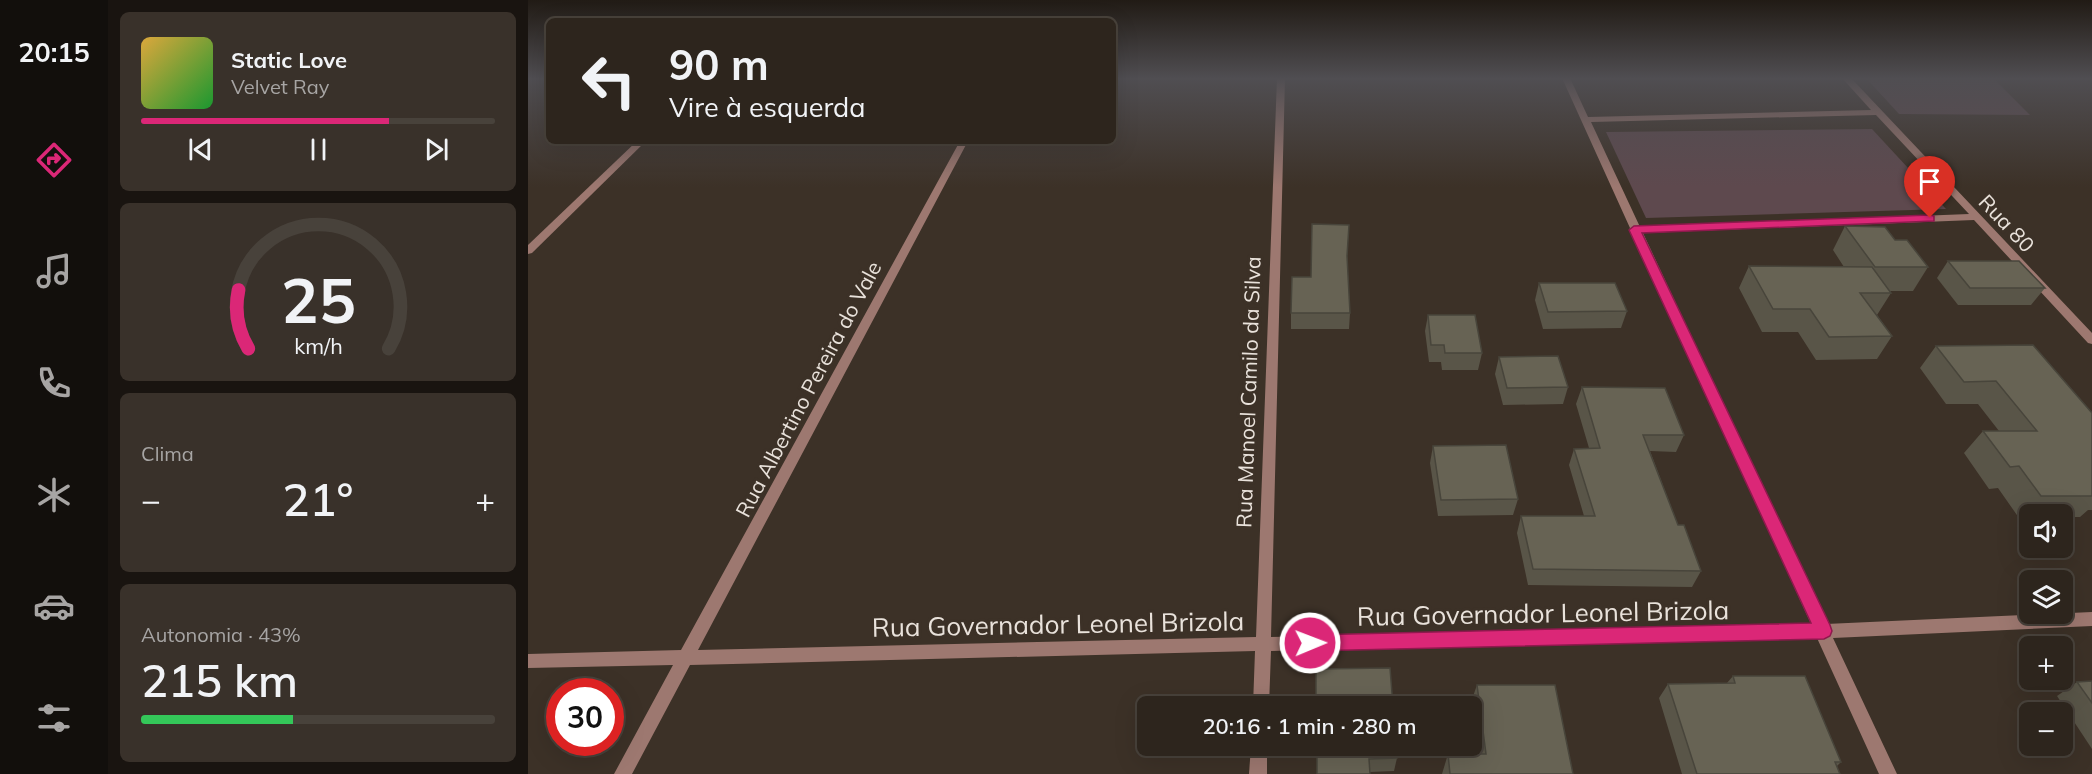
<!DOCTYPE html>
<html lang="pt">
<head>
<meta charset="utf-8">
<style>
	:root { --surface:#2d251d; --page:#39312a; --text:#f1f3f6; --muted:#a7a5a4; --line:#48423b; --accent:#db2777 }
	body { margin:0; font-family:Mulish,sans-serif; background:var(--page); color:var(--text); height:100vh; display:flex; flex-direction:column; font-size:22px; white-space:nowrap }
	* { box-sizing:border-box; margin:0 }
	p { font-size:20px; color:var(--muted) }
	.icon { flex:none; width:33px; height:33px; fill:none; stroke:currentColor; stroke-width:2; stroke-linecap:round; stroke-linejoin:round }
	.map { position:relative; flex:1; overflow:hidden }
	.side { display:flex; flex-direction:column; gap:12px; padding:12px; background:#191410; width:420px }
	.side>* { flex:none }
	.hud { position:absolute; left:18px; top:18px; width:570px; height:126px; border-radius:9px; box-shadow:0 6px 24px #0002,0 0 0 2px var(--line); background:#2d251d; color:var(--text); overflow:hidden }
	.controls { position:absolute; left:1491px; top:504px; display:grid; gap:12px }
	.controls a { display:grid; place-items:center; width:54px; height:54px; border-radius:9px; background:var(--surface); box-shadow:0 6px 24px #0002,0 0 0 2px var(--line); font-size:30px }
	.speed { position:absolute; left:18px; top:678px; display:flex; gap:12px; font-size:30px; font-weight:700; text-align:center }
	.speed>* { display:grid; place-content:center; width:78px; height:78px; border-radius:50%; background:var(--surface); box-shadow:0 6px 24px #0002,0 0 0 2px var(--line); line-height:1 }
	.speed .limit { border:9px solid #d22; background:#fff; color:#111 }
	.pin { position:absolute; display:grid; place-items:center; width:51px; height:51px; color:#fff; margin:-62px -26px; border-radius:50% 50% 50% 0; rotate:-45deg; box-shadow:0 0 6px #0007 }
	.pin .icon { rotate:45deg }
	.me { position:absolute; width:66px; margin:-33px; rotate:89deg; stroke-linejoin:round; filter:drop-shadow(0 0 4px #0008) }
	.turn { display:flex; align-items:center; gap:21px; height:126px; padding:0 24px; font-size:27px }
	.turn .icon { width:78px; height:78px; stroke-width:2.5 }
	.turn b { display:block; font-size:42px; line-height:51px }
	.big { font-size:45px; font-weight:600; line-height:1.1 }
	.side .widget { flex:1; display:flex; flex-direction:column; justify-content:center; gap:9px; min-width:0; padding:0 21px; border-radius:9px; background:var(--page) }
	.side .dial { align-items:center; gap:0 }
	.dial svg { height:156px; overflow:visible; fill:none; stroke:var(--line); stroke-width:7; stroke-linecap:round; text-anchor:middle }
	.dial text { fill:var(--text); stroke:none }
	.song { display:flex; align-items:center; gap:18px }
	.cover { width:72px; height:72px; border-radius:9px; background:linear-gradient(135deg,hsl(40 70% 55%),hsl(130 70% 35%)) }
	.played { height:6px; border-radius:3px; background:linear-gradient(90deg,var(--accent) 70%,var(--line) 70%) }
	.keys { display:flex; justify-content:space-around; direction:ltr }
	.heat { display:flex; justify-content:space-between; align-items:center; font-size:33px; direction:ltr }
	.charge { height:9px; border-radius:4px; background:linear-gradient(90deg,#34c759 43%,var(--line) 0) }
	.trip { position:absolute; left:609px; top:696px; width:345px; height:60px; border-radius:9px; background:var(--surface); box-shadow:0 6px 24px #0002,0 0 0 2px var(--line); font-weight:600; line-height:60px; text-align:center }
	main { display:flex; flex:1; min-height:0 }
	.menu { display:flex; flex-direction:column; width:108px; justify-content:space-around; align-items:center; background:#120f0c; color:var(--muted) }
	.menu .icon { width:42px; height:42px }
	.menu .on { color:var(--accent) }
	.menu b { font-size:27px; color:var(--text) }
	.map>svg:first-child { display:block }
</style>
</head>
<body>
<main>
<nav class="menu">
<b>20:15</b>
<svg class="icon on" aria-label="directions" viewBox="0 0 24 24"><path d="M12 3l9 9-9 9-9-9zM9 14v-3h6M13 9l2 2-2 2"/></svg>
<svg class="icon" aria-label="music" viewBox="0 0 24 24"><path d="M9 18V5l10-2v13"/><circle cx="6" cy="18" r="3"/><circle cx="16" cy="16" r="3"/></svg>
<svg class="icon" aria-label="phone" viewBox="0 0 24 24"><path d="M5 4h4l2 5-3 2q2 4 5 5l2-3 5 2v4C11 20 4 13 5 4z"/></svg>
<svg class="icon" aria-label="climate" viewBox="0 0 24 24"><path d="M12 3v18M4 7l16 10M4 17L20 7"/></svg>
<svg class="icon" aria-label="car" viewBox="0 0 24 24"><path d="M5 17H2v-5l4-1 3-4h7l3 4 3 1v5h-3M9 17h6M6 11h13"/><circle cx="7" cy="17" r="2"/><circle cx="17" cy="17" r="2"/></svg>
<svg class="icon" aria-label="filters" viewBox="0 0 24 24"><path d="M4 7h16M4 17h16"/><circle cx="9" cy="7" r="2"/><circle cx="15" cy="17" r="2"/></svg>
</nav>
<section class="side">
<div class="widget">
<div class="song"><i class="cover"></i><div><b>Static Love</b><p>Velvet Ray</p></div></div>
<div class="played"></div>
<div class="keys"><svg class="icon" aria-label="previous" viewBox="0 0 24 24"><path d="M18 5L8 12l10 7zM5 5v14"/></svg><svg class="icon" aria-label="pause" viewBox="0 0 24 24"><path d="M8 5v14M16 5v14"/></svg><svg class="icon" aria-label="next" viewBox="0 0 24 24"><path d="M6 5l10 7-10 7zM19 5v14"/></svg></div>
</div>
<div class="widget dial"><svg viewBox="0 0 100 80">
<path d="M14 69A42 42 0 1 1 86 69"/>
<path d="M14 69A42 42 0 0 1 9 39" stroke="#db2777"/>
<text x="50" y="56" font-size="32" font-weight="700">25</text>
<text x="50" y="72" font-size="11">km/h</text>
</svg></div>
<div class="widget"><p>Clima</p>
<div class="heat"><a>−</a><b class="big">21°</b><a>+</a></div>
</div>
<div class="widget"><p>Autonomia · 43%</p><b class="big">215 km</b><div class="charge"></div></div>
</section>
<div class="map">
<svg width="1564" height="774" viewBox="0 0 1564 774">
	<rect width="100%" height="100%" fill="#3c3127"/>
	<g fill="#5e494e">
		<polygon points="1338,78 1542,78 1466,79 1502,115 1371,114"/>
		<polygon points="1344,129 1418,209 1118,218 1078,132"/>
	</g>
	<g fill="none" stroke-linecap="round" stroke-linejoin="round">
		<g fill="#9d7870" fill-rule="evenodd">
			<path d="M749,78H757L743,637L1283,624L1105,233L1101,230L1102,228L1034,78H1042L1060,117L1343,110L1314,78H1323L1564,333V344L1560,343L1446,220L1115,233L1298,624L1564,612V626L1305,638L1369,774H1351L1289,638L743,651L741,706H725L727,651L162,665L104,774H86L145,665L0,668V654L153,650L432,141H440L170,650L728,637ZM1348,115L1441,214L1112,227L1063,122Z"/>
			<polygon points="109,141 118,141 4,253 0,254 0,245"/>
			<polygon points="723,746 739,746 739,774 721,774"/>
		</g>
	</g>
	<g fill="#595548">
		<polygon points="1317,226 1367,240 1400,267 1385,291 1362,291 1363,293 1349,315 1364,336 1349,359 1288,360 1270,332 1234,332 1211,288 1221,266 1316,267 1305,250"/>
		<polygon points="819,257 822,313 821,329 763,329 763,313 783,277"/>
		<polygon points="1420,261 1517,288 1503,305 1430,305 1409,278"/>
		<polygon points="1011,283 1099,311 1093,328 1015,329 1007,300"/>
		<polygon points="900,315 954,353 950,370 914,370 913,362 901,362 897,331"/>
		<polygon points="1408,346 1564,413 1564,510 1560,510 1552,517 1534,517 1534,514 1502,514 1502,518 1491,518 1470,488 1461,489 1436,453 1455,431 1471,431 1450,404 1418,404 1392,368"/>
		<polygon points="971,357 1040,387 1035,404 975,405 967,374"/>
		<polygon points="1054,387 1156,435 1148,452 1122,451 1150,525 1173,571 1164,587 1000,585 989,533 993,516 1056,516 1041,465 1046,449 1061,448 1048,404"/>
		<polygon points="905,446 990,499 985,515 910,516 902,463"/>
		<polygon points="1205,676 1313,762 1309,766 1312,774 1154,774 1131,698 1140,684 1199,683"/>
		<polygon points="1564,681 1564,749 1529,696 1549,682"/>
		<polygon points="949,685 1045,774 914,774 920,754 949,754 944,714 944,706 942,705"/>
		<polygon points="789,746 869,758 866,771 842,772"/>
	</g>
	<g fill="#676354" stroke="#48453b" stroke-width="1.5">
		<polygon points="784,224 821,225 819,256 822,313 763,313 764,277 783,277"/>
		<polygon points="1317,226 1357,227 1367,240 1379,240 1400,267 1347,267"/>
		<polygon points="1420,261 1491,261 1517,288 1442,288"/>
		<polygon points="1221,266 1344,267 1363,293 1332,293 1364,336 1301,337 1282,309 1245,309"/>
		<polygon points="1011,283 1087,283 1099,311 1020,312"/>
		<polygon points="900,315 947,315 954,353 917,353 916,345 903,345"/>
		<polygon points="1505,345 1564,413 1564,496 1513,496 1491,466 1482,467 1455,431 1509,431 1468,381 1436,382 1408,346"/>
		<polygon points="1030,356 1040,387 979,388 971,357"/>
		<polygon points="1054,387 1137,388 1156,435 1115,435 1150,525 1156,525 1173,571 1005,569 993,516 1067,516 1046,449 1072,448"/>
		<polygon points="978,445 990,499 913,500 905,446"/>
		<polygon points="862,668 865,706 788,706 788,669"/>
		<polygon points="1205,676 1277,676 1313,762 1307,762 1312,774 1169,774 1140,684 1207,683"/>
		<polygon points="1564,681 1564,703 1549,682"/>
		<polygon points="949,685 1027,685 1045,774 922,774 920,754 958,754"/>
		<polygon points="789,746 868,746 869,758 841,759 842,774 789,774"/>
	</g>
	<linearGradient id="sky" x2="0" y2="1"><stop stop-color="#211b15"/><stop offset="0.42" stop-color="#504e52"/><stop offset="1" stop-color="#504e52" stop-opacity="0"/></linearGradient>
	<rect width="1564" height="187" fill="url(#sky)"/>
	<polygon fill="#db2777" stroke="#8e194d" stroke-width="1.5" points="1402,215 1406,216 1406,221 1114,233 1302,625 1304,631 1302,636 1296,639 782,651 775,649 773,643 775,637 782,635 1283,623 1101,230 1106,226"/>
	<g text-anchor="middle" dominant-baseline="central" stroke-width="6" stroke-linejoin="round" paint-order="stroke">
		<g font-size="21" fill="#e9e2db" stroke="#3c3127">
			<text transform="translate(1479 223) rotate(47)">Rua 80</text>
			<text transform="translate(280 389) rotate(-62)">Rua Albertino Pereira do Vale</text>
			<text transform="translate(720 392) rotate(-88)">Rua Manoel Camilo da Silva</text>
		</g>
		<g font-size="26" fill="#e9e2db" stroke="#3c3127">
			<text transform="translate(1015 613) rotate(-1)">Rua Governador Leonel Brizola</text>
			<text transform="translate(530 624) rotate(-1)">Rua Governador Leonel Brizola</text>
		</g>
	</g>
</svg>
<div class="controls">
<a><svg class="icon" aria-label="sound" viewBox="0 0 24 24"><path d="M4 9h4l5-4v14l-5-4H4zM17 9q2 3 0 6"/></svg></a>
<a><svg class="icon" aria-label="layers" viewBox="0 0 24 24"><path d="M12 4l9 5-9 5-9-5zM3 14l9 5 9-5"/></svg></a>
<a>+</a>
<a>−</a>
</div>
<div class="speed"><div class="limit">30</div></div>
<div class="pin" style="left:1402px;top:218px;background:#d93025"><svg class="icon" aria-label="arrive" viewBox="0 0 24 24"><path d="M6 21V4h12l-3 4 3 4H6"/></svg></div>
<svg class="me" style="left:782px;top:643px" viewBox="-20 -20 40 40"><circle r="17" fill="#db2777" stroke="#fff" stroke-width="3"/><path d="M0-11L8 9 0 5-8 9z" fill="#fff"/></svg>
<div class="trip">20:16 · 1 min · 280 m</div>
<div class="hud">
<div class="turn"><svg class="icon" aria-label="left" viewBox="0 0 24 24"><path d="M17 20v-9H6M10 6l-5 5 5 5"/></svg><div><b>90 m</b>Vire à esquerda</div></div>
</div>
</div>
</main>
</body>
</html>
